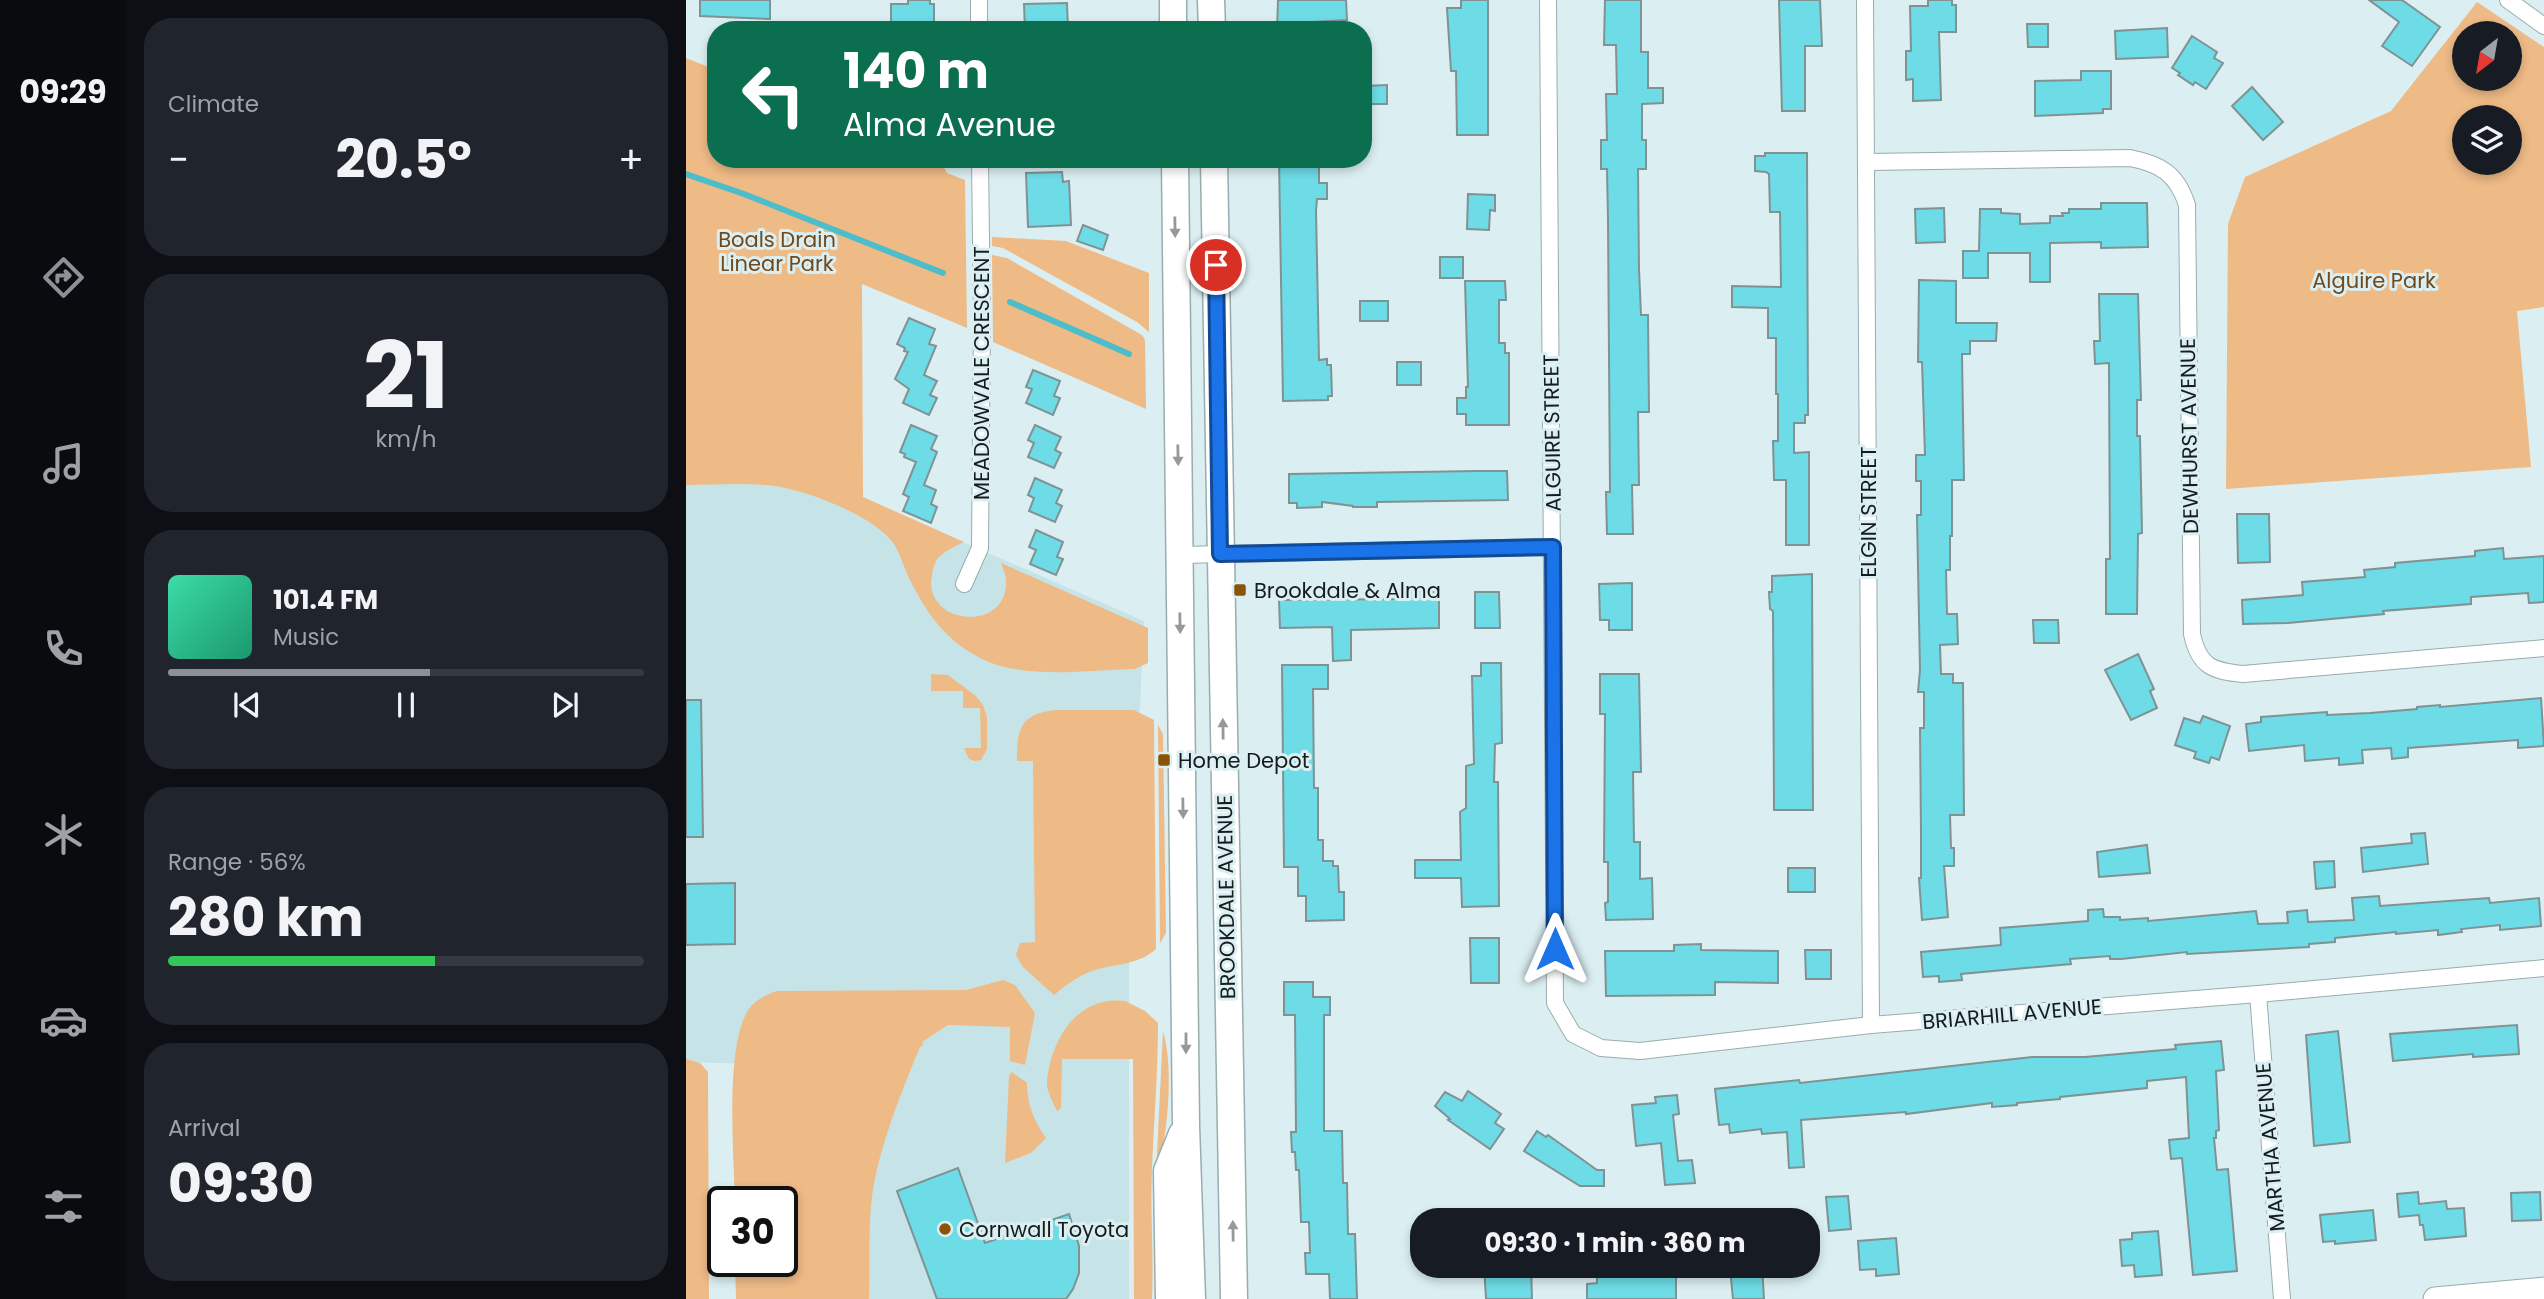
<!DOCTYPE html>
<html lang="en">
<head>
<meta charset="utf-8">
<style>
	:root { --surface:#171b24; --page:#20242c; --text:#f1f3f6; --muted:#9ea1a6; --line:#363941; --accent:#8c9099 }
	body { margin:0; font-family:Poppins,sans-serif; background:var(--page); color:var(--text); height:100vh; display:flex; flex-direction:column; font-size:26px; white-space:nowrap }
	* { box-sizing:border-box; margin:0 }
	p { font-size:23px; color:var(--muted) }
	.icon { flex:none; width:38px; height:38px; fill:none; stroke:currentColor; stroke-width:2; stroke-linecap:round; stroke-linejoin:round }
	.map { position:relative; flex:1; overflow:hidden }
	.drawer { display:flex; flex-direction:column; gap:18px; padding:18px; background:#0d0f14; width:560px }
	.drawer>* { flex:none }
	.banner { position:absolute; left:21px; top:21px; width:665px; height:147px; border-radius:28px; box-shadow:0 4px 10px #0003; background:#0b6e4f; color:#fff; overflow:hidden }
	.needle { width:46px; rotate:211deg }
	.tools { position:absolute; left:1766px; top:21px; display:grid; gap:14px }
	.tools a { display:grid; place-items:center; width:70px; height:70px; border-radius:50%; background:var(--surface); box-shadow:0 4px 10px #0003; font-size:35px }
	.speed { position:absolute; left:21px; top:1186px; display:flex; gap:14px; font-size:35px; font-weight:700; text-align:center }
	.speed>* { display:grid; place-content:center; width:91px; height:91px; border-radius:50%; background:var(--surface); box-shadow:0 4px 10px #0003; line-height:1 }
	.speed .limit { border:4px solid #111; border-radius:10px; background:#fff; color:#111 }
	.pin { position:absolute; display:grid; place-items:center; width:60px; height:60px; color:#fff; margin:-30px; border:4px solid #fff; border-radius:50%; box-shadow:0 2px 7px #0007 }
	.me { position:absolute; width:77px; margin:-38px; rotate:0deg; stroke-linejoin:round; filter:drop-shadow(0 0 5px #0008) }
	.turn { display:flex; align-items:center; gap:24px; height:147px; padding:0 21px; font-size:32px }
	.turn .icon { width:91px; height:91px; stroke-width:2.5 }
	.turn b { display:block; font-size:49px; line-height:60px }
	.big { font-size:52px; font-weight:700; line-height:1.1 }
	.drawer .widget { flex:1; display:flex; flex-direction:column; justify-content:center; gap:10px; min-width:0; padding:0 24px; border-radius:28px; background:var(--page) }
	.drawer .dial { align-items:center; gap:0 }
	.dial b { font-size:91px; line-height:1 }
	.song { display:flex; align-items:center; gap:21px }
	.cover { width:84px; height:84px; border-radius:10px; background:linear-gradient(135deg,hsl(160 70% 55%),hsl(160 70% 35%)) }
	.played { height:7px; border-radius:4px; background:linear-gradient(90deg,var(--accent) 55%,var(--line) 55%) }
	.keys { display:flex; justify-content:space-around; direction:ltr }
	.heat { display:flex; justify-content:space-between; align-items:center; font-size:38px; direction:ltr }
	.charge { height:10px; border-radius:5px; background:linear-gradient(90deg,#34c759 56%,var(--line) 0) }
	.trip { position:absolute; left:724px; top:1208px; width:410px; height:70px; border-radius:28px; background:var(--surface); box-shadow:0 4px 10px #0003; font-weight:700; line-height:70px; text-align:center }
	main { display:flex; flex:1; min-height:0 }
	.tabs { display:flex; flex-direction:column; width:126px; justify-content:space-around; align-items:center; background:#090b0e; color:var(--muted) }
	.tabs .icon { width:49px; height:49px }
	.tabs .on { color:var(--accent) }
	.tabs b { font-size:32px; color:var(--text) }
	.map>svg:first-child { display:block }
</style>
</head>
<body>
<main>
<nav class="tabs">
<b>09:29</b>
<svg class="icon on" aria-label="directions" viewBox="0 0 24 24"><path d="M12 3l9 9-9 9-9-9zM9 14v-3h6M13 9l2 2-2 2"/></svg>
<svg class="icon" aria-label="music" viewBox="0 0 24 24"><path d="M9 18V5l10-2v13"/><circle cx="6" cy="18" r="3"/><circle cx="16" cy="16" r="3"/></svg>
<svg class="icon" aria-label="phone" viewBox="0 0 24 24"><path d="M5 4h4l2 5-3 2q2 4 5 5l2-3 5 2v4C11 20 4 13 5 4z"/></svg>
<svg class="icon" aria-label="climate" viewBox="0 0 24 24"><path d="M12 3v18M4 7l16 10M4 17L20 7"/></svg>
<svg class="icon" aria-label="car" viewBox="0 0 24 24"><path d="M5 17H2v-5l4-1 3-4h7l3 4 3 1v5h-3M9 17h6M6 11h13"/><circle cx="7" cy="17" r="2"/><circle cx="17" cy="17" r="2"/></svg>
<svg class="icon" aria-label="filters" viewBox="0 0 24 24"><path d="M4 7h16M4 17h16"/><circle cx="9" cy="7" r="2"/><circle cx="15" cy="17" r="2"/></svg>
</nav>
<section class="drawer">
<div class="widget"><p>Climate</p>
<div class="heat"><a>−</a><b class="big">20.5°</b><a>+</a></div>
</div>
<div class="widget dial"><b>21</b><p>km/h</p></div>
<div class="widget">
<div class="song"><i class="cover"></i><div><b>101.4 FM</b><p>Music</p></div></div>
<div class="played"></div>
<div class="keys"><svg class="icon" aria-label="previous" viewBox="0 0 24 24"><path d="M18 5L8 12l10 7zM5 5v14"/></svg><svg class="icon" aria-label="pause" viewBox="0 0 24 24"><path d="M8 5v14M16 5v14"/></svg><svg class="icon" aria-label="next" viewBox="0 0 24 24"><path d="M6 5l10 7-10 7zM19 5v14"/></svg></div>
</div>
<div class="widget"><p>Range · 56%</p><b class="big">280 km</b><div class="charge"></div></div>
<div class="widget"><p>Arrival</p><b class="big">09:30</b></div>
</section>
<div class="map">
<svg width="1858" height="1299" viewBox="0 0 1858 1299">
	<rect width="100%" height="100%" fill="#dbeff2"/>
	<polygon fill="#c6e4e7" points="0,421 458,621 443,938 443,1299 160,1299 160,999 62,1010 65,1064 0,1062"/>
	<g fill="#eeba86" fill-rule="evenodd">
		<path d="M1791,2L1858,47V307L1831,311L1845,467L1540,489L1542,224L1559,177L1705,111ZM1778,33H1824V79H1778ZM1778,117H1824V163H1778Z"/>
		<path d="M0,58L30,70V159H253L261,173L279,180L281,328L176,284L177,497L278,542C270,546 261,550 254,556C249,560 247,569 246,575C236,625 319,633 320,584C321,577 317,569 315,563L462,628V663L449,669C402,670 339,680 296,659C259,640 241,614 223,578C218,567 214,554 208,544C188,515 114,487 80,485C53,483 26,485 0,485Z"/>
		<polygon points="306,237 380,241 463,273 463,332 451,322 317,248 306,246"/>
		<polygon points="306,255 321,258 456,335 459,340 460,409 307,342"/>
		<polygon points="245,674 262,675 290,696 297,705 301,717 301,749 295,760 289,761 283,759 278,748 295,748 294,708 277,708 277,691 245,691"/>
		<path d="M369,710H448L468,720L470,949C451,966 429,963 406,971C392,976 380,985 368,995L337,967L330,955L334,943L349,942L347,761H331C331,729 334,714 369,710Z"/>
		<polygon points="472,725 477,734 480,933 474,943"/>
		<path d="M317,980L329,985L349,1013L339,1065L324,1061V1027L262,1025L236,1042L237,1045L234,1047C215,1093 193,1147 186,1196C182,1230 184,1265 183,1299H50L49,1262H96V1202H49C48,1156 39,1051 61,1012C67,1001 79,995 91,991L280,990Z"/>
		<path d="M439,1001L459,1011L472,1023C472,1072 468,1120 466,1169C464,1213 468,1256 466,1299H448L447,1059H376L375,1108L371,1111C367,1102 360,1091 361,1081C365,1040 391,995 439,1001Z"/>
		<path d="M477,1031C488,1068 482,1137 470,1175Z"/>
		<polygon points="0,1059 14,1063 22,1072 23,1299 0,1299"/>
		<path d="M326,1072L341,1083C341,1104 348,1121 360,1138L345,1153L319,1163L323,1076Z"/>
	</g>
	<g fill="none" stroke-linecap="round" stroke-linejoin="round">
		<g stroke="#4dbdc9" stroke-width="6">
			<polyline points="0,174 58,194 257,273"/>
			<polyline points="324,302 443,354"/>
		</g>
	</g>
	<g fill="#6edce7" stroke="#7f9294" stroke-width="2">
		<polygon points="14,0 84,0 84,19 14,16"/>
		<polygon points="222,0 244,0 244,4 248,4 248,28 205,29 205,4 222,4"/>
		<polygon points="592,0 660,0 661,20 627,22 627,30 591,30"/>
		<polygon points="775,0 802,0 802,135 771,135 770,71 765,71 761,8 775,8"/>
		<polygon points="919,0 955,0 955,52 962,52 962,88 977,88 977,103 956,104 956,140 960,140 960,169 952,169 953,269 955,315 962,315 963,412 952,412 953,485 946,485 947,534 921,534 920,492 924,492 922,220 921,169 915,169 915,140 921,140 920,94 931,94 930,45 918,45"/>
		<polygon points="1093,0 1134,0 1136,46 1119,46 1119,111 1096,111"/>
		<polygon points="1242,0 1266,0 1266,5 1270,5 1270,32 1253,32 1255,100 1227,101 1227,79 1220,80 1220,51 1225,51 1224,6 1242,6"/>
		<polygon points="1683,0 1716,0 1754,27 1726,66 1696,46 1713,22"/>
		<polygon points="381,3 382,30 339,30 338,4"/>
		<polygon points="1341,24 1362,24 1362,47 1342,47"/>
		<polygon points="1481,28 1482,57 1430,59 1429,31"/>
		<polygon points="1506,36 1531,52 1528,58 1537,63 1520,89 1509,82 1507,85 1492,75 1494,73 1486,68"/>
		<polygon points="1395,71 1425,71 1425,109 1417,109 1417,113 1349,116 1349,81 1395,80"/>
		<polygon points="701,85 701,104 678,104 677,86"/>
		<polygon points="1566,87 1597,122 1577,140 1546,106"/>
		<polygon points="1079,153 1121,153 1122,415 1119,415 1119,423 1108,423 1108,453 1123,452 1123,545 1100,545 1100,480 1088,480 1087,441 1092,441 1092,394 1090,394 1090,338 1082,338 1082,308 1046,307 1046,286 1095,287 1094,212 1084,212 1083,174 1080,172 1069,171 1069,156 1079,156"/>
		<polygon points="593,159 633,159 633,183 641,183 641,199 631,199 630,211 633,360 641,359 641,365 645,365 646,396 642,396 642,400 597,401"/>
		<polygon points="376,172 377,182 383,181 385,225 342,227 340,173"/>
		<polygon points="782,194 809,195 809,211 804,210 803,230 781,229"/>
		<polygon points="1415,203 1461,203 1462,247 1415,248 1415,242 1364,243 1364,282 1344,282 1344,253 1302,253 1302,278 1277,278 1277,251 1293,251 1294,209 1315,209 1315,213 1334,214 1334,224 1364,223 1364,216 1377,216 1376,213 1383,213 1383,209 1415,209"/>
		<polygon points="1258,208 1259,242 1230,243 1229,209"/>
		<polygon points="397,225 422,235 417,250 391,241"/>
		<rect x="754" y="257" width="23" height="21"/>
		<polygon points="1233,280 1270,281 1270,323 1311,323 1310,341 1284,341 1284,354 1276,354 1278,480 1266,480 1266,536 1264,536 1264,570 1260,570 1261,614 1271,614 1272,644 1254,645 1255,674 1267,674 1267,683 1277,683 1278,815 1264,815 1265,848 1268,848 1268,866 1258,866 1262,917 1236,920 1233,878 1235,878 1235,833 1234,728 1238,728 1238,692 1232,692 1234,670 1231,515 1235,515 1235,481 1230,481 1230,455 1239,455 1236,362 1232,362"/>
		<polygon points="779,281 819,281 820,300 813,300 813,343 819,343 819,353 823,353 823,425 780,425 780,414 771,414 771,398 780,398 780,387 782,387"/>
		<polygon points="1413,294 1452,294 1455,400 1451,400 1451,436 1454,436 1456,533 1452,534 1451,614 1420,614 1420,559 1424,559 1423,363 1409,364 1408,341 1414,341"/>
		<rect x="674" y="301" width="28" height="20"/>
		<polygon points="223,318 249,329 243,344 250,346 238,375 251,381 244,395 251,398 243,415 217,403 223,389 209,379 222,352 218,351 219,348 211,344"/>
		<rect x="711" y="362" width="24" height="23"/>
		<polygon points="347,370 374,381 368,396 374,398 367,415 340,403 346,389 340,387"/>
		<polygon points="225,425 251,436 245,449 251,452 238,485 250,490 245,504 251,507 245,523 217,511 223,497 217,494 230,462 218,457 219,454 214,452"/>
		<polygon points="349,425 375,437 369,450 375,453 368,468 342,457 348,443 342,440"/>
		<polygon points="791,471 821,471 822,500 691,502 691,507 667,507 667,506 636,502 636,507 611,508 611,503 603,503 603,474"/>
		<polygon points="349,478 376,490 370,503 376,506 369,522 343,511 348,498 342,495"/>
		<polygon points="1551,514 1583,514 1584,562 1552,563"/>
		<polygon points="350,530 377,542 371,557 377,559 370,575 344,564 350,550 343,547"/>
		<polygon points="1817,548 1818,559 1858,556 1858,602 1843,603 1842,593 1785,597 1785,604 1697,611 1698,614 1602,623 1557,624 1556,600 1617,595 1616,582 1679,577 1678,570 1709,567 1709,563 1789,556 1789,551"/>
		<polygon points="1126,574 1127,810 1088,810 1087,611 1084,609 1083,592 1086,592 1086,576"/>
		<polygon points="946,583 946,630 923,630 923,620 914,620 913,584"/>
		<polygon points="719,592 753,592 753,628 665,630 665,660 647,661 646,627 594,628 593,600 719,599"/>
		<polygon points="789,592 813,592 814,628 789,628"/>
		<polygon points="1347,620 1372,620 1373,643 1348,643"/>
		<polygon points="1452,654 1468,689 1464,691 1471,708 1445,720 1419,670"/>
		<polygon points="795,663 815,663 816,743 809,744 808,782 812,782 813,906 776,907 775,878 729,878 729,860 775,860 774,812 780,808 780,766 788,764 786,676 795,676"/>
		<polygon points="596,665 642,665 642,689 627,689 628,788 632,788 632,840 637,840 637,861 647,861 647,866 652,866 653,892 658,892 658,920 620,921 620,896 612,896 612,867 598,867"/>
		<polygon points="914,674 953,674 955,772 947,772 948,842 954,842 954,879 966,878 967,919 920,920 919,903 922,902 922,862 918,862 919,714 914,714"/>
		<polygon points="1855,698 1858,746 1832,748 1832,740 1722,748 1722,757 1706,759 1705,748 1676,750 1677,763 1653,765 1653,758 1619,761 1618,745 1563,751 1560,724 1575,722 1575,717 1641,712 1641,715 1684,713 1731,709 1731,707 1754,705 1754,707"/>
		<polygon points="0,700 15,700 17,837 0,837"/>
		<polygon points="1517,716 1544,726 1533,760 1525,757 1523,763 1508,758 1510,752 1489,745 1498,718 1514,723"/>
		<polygon points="1739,833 1742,864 1677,872 1675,848 1726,843 1725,834"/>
		<polygon points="1461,845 1464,873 1413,877 1411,852"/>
		<polygon points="1648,861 1649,887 1630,889 1628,862"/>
		<rect x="1102" y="868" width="27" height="24"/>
		<polygon points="49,883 49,944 0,945 0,884"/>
		<polygon points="1693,896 1694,906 1803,898 1804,903 1853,898 1855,926 1814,930 1814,925 1775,929 1776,932 1752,935 1752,930 1710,934 1710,932 1649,938 1649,942 1623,944 1623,947 1501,954 1501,952 1435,959 1424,959 1424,956 1384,959 1385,964 1275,974 1276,980 1253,982 1253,976 1237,977 1235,952 1315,945 1314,928 1402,921 1402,910 1417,909 1418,917 1434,917 1434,920 1462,918 1462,921 1570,911 1572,924 1602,923 1601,912 1621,910 1622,922 1668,920 1666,898"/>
		<polygon points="784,938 813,938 813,983 785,983"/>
		<polygon points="1015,944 1015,950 1092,951 1092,983 1029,982 1029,995 920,996 919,951 988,951 988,945"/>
		<polygon points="1119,950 1145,950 1145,979 1120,979"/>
		<polygon points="598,982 627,982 627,997 644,997 644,1015 638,1015 638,1131 656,1131 657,1183 661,1183 662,1234 669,1234 671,1299 644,1299 643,1274 620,1274 619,1253 624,1253 623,1222 615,1222 613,1170 610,1170 609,1152 606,1152 605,1132 610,1132 609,1015 598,1015"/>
		<polygon points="1831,1025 1833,1054 1787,1057 1787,1054 1707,1061 1704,1034"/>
		<polygon points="1652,1031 1664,1142 1628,1146 1620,1035"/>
		<polygon points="1535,1041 1538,1070 1530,1071 1533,1130 1530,1131 1530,1138 1528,1138 1531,1170 1542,1169 1551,1271 1507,1275 1496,1158 1485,1159 1483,1140 1503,1138 1500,1077 1461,1081 1461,1088 1374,1097 1374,1099 1331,1103 1331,1105 1306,1107 1306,1103 1220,1114 1220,1112 1115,1120 1118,1167 1103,1168 1101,1132 1076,1134 1075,1129 1044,1133 1043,1124 1033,1125 1029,1089 1113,1080 1114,1083 1346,1057 1399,1057 1478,1050 1490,1049 1489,1045"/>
		<polygon points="782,1091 815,1114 809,1123 818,1129 804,1149 762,1120 764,1119 749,1106 759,1092 776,1101"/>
		<polygon points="991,1095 993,1114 987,1115 992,1161 1006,1160 1009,1183 979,1185 975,1143 950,1146 946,1105 970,1103 969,1097"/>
		<polygon points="851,1131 860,1137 862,1135 911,1170 918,1170 918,1186 894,1186 838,1151"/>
		<polygon points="272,1168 299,1243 383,1214 393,1246 393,1273 387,1289 380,1299 251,1299 211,1191"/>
		<polygon points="1732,1192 1733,1204 1760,1201 1761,1209 1778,1208 1780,1236 1739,1240 1737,1225 1734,1225 1733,1215 1713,1217 1711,1194"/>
		<polygon points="1854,1192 1855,1220 1826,1221 1825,1193"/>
		<polygon points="1162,1196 1165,1229 1143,1231 1140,1197"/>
		<polygon points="1687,1210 1690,1240 1649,1244 1649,1241 1637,1242 1634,1215"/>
		<polygon points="1472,1231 1476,1275 1449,1277 1448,1265 1436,1266 1434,1240 1446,1239 1446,1233"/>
		<polygon points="1210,1238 1213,1274 1190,1276 1190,1269 1174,1270 1172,1241"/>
		<polygon points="798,1265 845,1265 846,1299 800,1299"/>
		<polygon points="936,1266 936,1269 990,1269 990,1299 901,1299 901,1284 911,1283 911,1267"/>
		<polygon points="1076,1266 1078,1299 1047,1299 1044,1268"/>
	</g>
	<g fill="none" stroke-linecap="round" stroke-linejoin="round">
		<g stroke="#99acae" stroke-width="18">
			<g id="street">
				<polyline points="293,0 293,30"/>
				<polyline points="862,0 869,1003 887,1034 915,1048 954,1051 1185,1025 1572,994 1858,968"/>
				<polyline points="1179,0 1185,1025"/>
				<polyline points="1822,0 1858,26"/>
				<path d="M1181,162L1444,158C1475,164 1491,174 1501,205L1506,634C1513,667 1527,671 1557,674L1858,648"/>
				<polyline points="493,555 867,547"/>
				<polyline points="278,584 294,548 296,318 294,159"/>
				<polyline points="1572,994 1596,1299"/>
			</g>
		</g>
		<g stroke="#99acae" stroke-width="25">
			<polyline id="secondary" points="1749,1299 1858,1289"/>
		</g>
		<g stroke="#99acae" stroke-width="29">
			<g id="primary">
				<polyline points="487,0 487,30"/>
				<polyline points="525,0 526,30"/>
				<polyline points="489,159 500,1126 506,1299"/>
				<polyline points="528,159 548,1299"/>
				<polyline points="483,1299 481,1171 496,1134"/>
			</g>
		</g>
		<use href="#street" stroke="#fff" stroke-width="16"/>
		<use href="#secondary" stroke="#fff" stroke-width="23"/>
		<use href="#primary" stroke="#fff" stroke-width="26"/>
	</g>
	<defs><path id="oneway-solid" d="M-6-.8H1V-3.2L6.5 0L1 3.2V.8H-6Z" transform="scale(1.75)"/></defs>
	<g fill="#969999">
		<use href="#oneway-solid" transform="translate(489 227) rotate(89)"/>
		<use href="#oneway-solid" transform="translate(492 455) rotate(89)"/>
		<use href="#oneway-solid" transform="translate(494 623) rotate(89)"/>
		<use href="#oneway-solid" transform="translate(537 729) rotate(-91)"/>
		<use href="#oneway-solid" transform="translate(497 808) rotate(89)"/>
		<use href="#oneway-solid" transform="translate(500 1043) rotate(90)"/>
		<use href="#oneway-solid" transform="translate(547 1231) rotate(-91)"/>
	</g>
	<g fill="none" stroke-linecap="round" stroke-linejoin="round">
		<g stroke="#114b97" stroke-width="18">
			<polyline id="route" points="530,265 534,554 867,547 869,949"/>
		</g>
		<use href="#route" stroke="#1a73e8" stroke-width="12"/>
	</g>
	<g fill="#8a5306" stroke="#dbeff2" stroke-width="2.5">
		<rect x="547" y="583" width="14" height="14" rx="3.5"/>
		<rect x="471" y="753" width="14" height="14" rx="3.5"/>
		<circle cx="259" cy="1229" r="7"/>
	</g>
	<g text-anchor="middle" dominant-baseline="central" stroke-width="6" stroke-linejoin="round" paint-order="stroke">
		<g font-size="21" fill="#70491d" stroke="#dbeff2">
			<text x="91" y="239">Boals Drain<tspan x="91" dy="24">Linear Park</tspan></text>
			<text x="1688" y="280">Alguire Park</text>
		</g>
		<g font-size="21" fill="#151c1d" stroke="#dbeff2">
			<text transform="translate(295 373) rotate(-90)">MEADOWVALE CRESCENT</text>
			<text transform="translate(866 433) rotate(-91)">ALGUIRE STREET</text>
			<text transform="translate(1503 436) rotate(-91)">DEWHURST AVENUE</text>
			<text transform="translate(1182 512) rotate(-90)">ELGIN STREET</text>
			<text transform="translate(540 897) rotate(-91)">BROOKDALE AVENUE</text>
			<text transform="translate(1326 1014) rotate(-5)">BRIARHILL AVENUE</text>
			<text transform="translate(1584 1147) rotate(-95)">MARTHA AVENUE</text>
		</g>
		<g font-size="21" fill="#151c1d" stroke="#dbeff2" text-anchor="start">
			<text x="568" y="590">Brookdale &amp; Alma</text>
			<text x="492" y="760">Home Depot</text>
			<text x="273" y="1229">Cornwall Toyota</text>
		</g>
	</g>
</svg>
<div class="tools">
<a><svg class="needle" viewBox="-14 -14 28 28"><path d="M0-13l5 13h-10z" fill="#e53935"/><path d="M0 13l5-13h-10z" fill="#9ea1a6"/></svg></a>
<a><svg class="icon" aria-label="layers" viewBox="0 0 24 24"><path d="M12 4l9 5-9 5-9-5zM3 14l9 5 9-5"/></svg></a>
</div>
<div class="speed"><div class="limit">30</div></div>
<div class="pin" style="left:530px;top:265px;background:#d93025"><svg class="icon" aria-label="arrive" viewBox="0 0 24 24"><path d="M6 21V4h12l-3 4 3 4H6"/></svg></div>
<svg class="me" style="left:869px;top:949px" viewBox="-20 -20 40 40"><path d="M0-17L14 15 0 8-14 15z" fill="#1a73e8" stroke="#fff" stroke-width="4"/></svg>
<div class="trip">09:30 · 1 min · 360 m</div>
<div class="banner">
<div class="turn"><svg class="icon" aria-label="left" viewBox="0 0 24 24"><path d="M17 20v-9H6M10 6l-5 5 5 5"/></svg><div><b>140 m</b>Alma Avenue</div></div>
</div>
</div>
</main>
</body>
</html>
